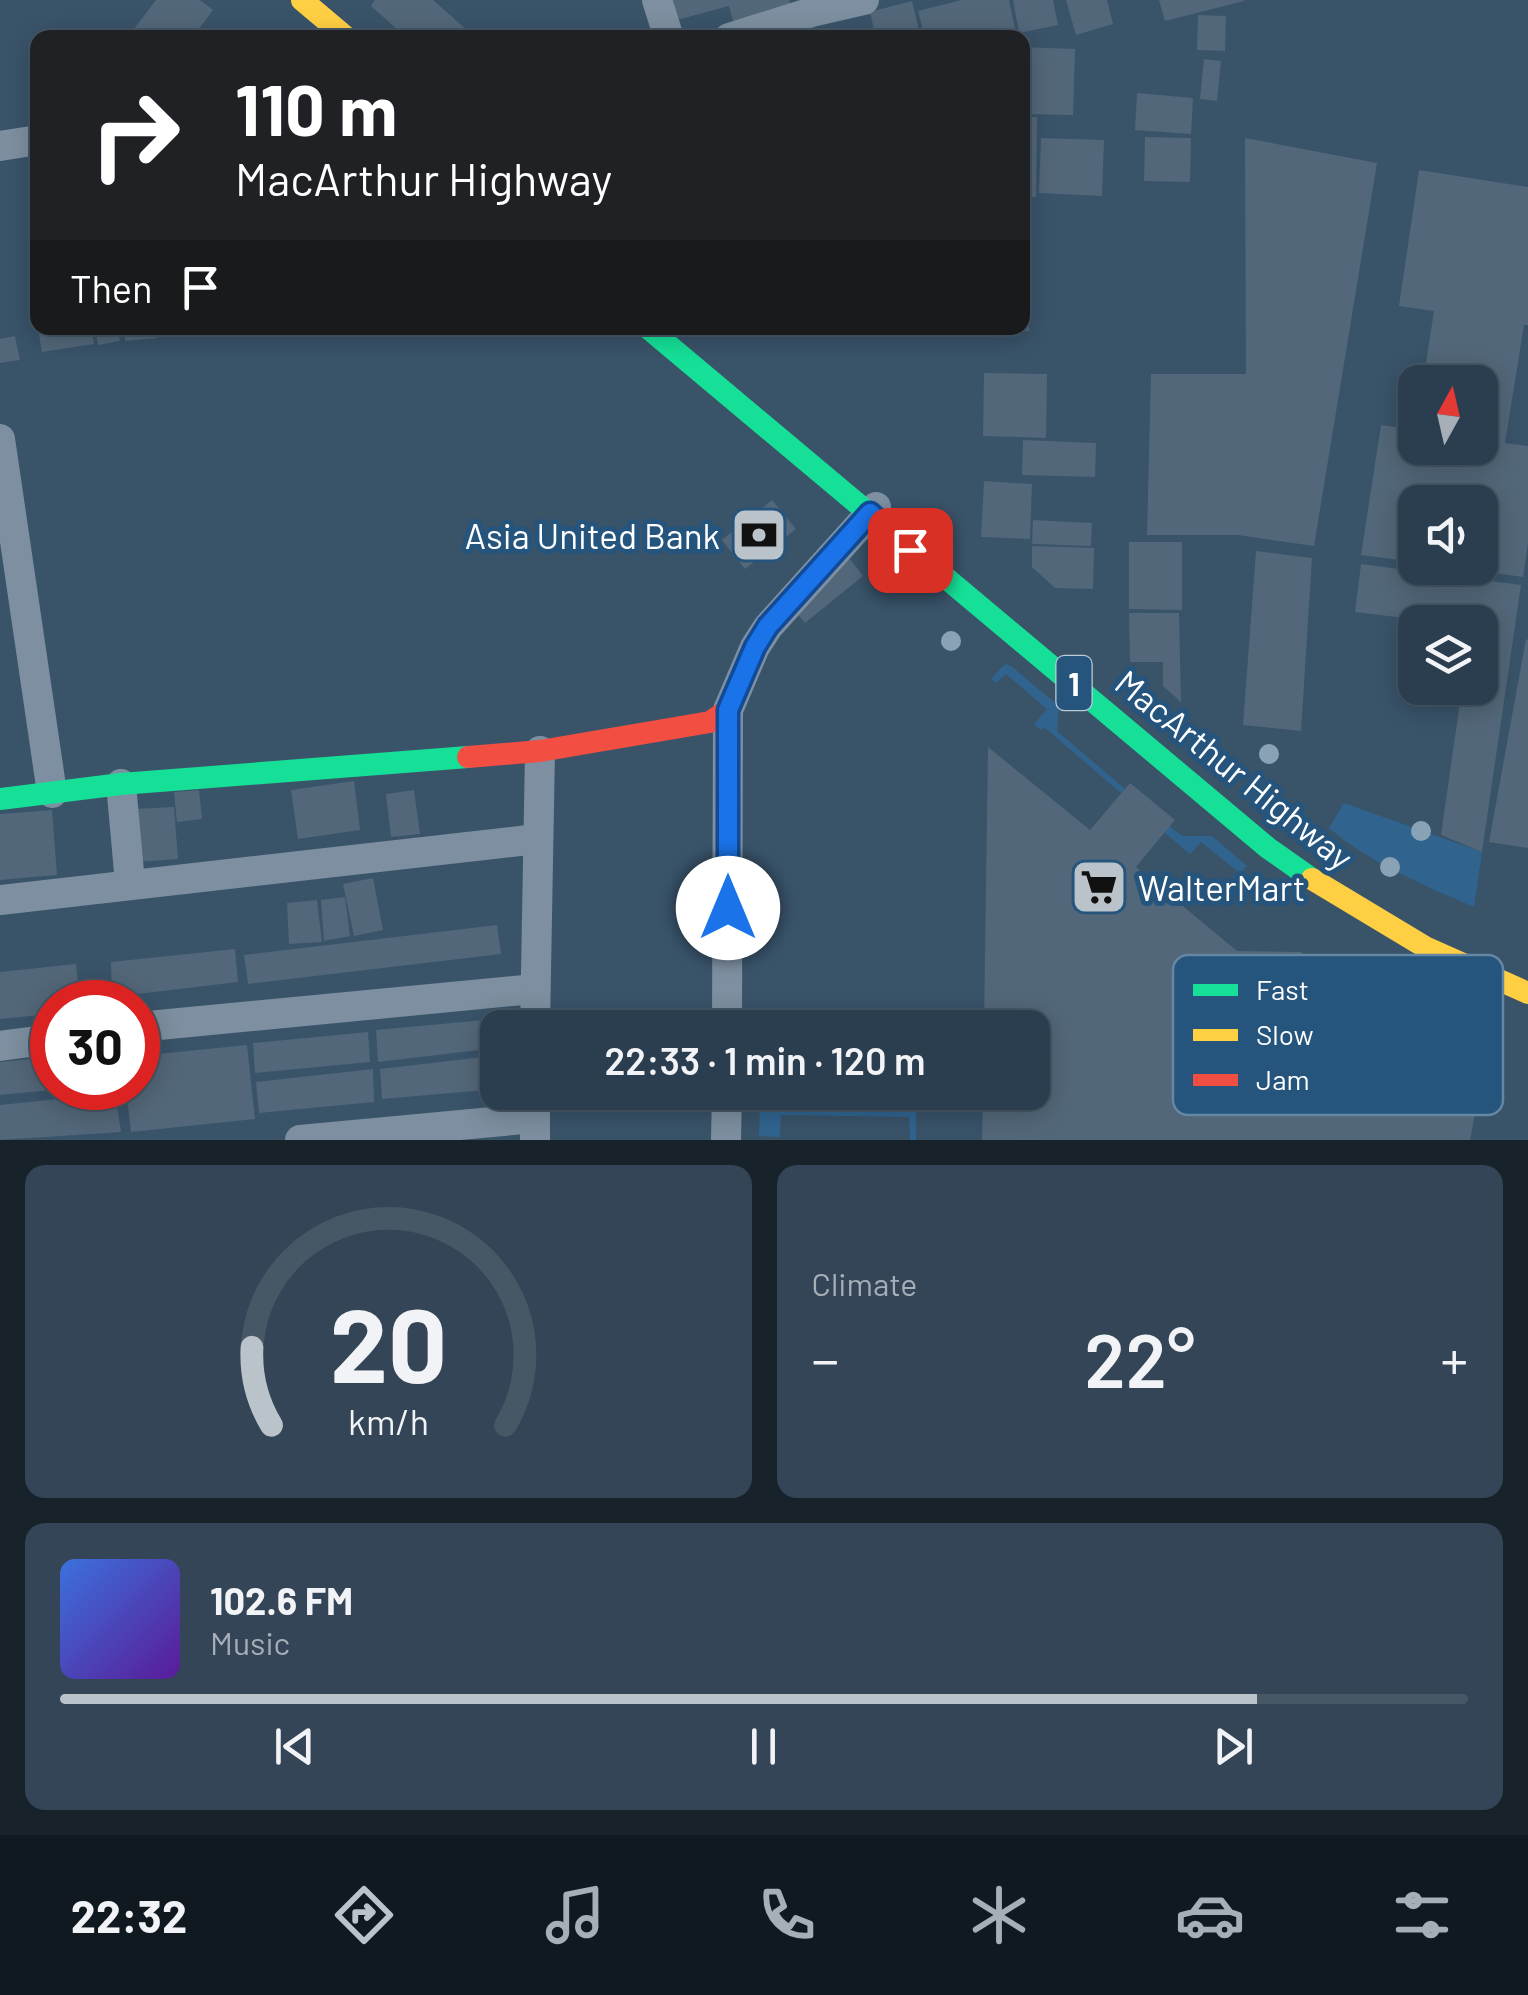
<!DOCTYPE html>
<html lang="en">
<head>
<meta charset="utf-8">
<style>
	:root { --surface:#2b3e4f; --page:#334556; --text:#f1f3f6; --muted:#a6aeb7; --line:#475766; --accent:#bac3ca }
	body { margin:0; font-family:Barlow,sans-serif; background:var(--page); color:var(--text); height:100vh; display:flex; flex-direction:column; font-size:38px; white-space:nowrap }
	* { box-sizing:border-box; margin:0 }
	p { font-size:32px; color:var(--muted) }
	.icon { flex:none; width:55px; height:55px; fill:none; stroke:currentColor; stroke-width:2; stroke-linecap:round; stroke-linejoin:round }
	.map { position:relative; height:1140px; overflow:hidden }
	.drawer { display:flex; flex-direction:column; gap:25px; padding:25px; background:#18222b; flex:1 }
	.drawer>* { flex:none }
	.top-card { position:absolute; left:30px; top:30px; width:1000px; height:305px; border-radius:20px; box-shadow:0 5px 25px #0003,0 0 0 2px var(--line); background:#202124; color:#fff; overflow:hidden }
	.needle { width:65px; rotate:8deg }
	.tools { position:absolute; left:1398px; top:365px; display:grid; gap:20px }
	.tools a { display:grid; place-items:center; width:100px; height:100px; border-radius:20px; background:var(--surface); box-shadow:0 5px 25px #0003,0 0 0 2px var(--line); font-size:50px }
	.speed { position:absolute; left:30px; top:980px; display:flex; gap:20px; font-size:50px; font-weight:700; text-align:center }
	.speed>* { display:grid; place-content:center; width:130px; height:130px; border-radius:50%; background:var(--surface); box-shadow:0 5px 25px #0003,0 0 0 2px var(--line); line-height:1 }
	.speed .limit { border:15px solid #d22; background:#fff; color:#111 }
	.pin { position:absolute; display:grid; place-items:center; width:85px; height:85px; color:#fff; margin:-42px; border-radius:20px; box-shadow:0 5px 15px #0006 }
	.me { position:absolute; width:110px; margin:-55px; rotate:0deg; stroke-linejoin:round; filter:drop-shadow(0 0 8px #0008) }
	.turn { display:flex; align-items:center; gap:35px; height:210px; padding:0 40px; font-size:45px }
	.turn .icon { width:130px; height:130px; stroke-width:2.5 }
	.turn b { display:block; font-size:70px; line-height:85px }
	.then { display:flex; align-items:center; height:95px; padding:0 40px; background:#0003; gap:20px; font-size:38px }
	.big { font-size:75px; font-weight:600; line-height:1.1 }
	.drawer .widget { flex:1; display:flex; flex-direction:column; justify-content:center; gap:15px; min-width:0; padding:0 35px; border-radius:20px; background:var(--page) }
	.drawer .dial { align-items:center; gap:0 }
	.dial svg { height:260px; overflow:visible; fill:none; stroke:var(--line); stroke-width:7; stroke-linecap:round; text-anchor:middle }
	.dial text { fill:var(--text); stroke:none }
	.song { display:flex; align-items:center; gap:30px }
	.cover { width:120px; height:120px; border-radius:15px; background:linear-gradient(135deg,hsl(220 70% 55%),hsl(270 70% 35%)) }
	.played { height:10px; border-radius:5px; background:linear-gradient(90deg,var(--accent) 85%,var(--line) 85%) }
	.keys { display:flex; justify-content:space-around; direction:ltr }
	.heat { display:flex; justify-content:space-between; align-items:center; font-size:55px; direction:ltr }
	.drawer .tiles { flex:1; display:grid; gap:25px; grid-template-columns:1fr 1fr }
	.widget:last-child { grid-column:span 2 }
	.trip { position:absolute; left:480px; top:1010px; width:570px; height:100px; border-radius:20px; background:var(--surface); box-shadow:0 5px 25px #0003,0 0 0 2px var(--line); font-weight:600; line-height:100px; text-align:center }
	.menu { display:flex; height:160px; justify-content:space-around; align-items:center; background:#111920; color:var(--muted) }
	.menu .icon { width:70px; height:70px }
	.menu .on { color:var(--accent) }
	.menu b { font-size:45px; color:var(--text) }
	.map>svg:first-child { display:block }
</style>
</head>
<body>
<div class="map">
<svg width="1528" height="1140" viewBox="0 0 1528 1140">
	<rect width="100%" height="100%" fill="#395369"/>
	<g fill="#30648f">
		<polygon points="1005,664 1011,666 1059,706 1057,731 1125,789 1121,793 1044,727 1041,730 1034,724 1047,709 1006,674 996,683 991,679"/>
		<path d="M1344,803L1482,852L1474,907C1424,885 1371,864 1329,828Z"/>
		<polygon points="1169,826 1182,836 1212,836 1247,866 1234,881 1232,879 1237,871 1201,842 1190,854 1164,832"/>
		<polygon points="916,1106 916,1140 910,1140 909,1117 781,1115 780,1137 759,1136 760,1107"/>
	</g>
	<g fill="#526779">
		<polygon points="156,0 200,0 213,10 192,38 127,38"/>
		<polygon points="375,0 433,0 476,38 407,38 371,6"/>
		<polygon points="671,0 789,0 792,9 734,25 729,6 677,20"/>
		<polygon points="1009,0 1017,38 925,38 918,11 962,0"/>
		<polygon points="1013,0 1053,0 1058,25 1019,33"/>
		<polygon points="1066,0 1107,0 1113,24 1076,35"/>
		<polygon points="1159,0 1244,0 1244,1 1165,21"/>
		<polygon points="912,1 921,38 876,38 870,12"/>
		<polygon points="1198,15 1226,16 1225,51 1197,50"/>
		<polygon points="1022,47 1075,49 1073,115 1022,114"/>
		<polygon points="1204,59 1221,61 1217,101 1200,99"/>
		<polygon points="1137,93 1193,98 1191,134 1135,130"/>
		<polygon points="1022,117 1037,117 1036,197 1022,197"/>
		<polygon points="1145,137 1191,138 1190,182 1144,181"/>
		<polygon points="1041,138 1104,140 1102,196 1039,193"/>
		<polygon points="1245,138 1377,163 1314,546 1238,535 1147,535 1151,374 1246,374"/>
		<polygon points="1419,170 1528,187 1528,325 1524,325 1505,443 1528,446 1528,543 1523,577 1472,570 1480,568 1480,502 1415,502 1415,562 1361,555 1381,425 1415,430 1415,448 1480,448 1480,382 1423,382 1434,311 1399,306"/>
		<polygon points="38,274 38,310 35,310 30,275"/>
		<polygon points="1022,304 1029,304 1029,331 993,331 992,328 1022,328"/>
		<polygon points="38,328 92,328 94,344 42,352"/>
		<polygon points="95,328 117,328 120,341 98,345"/>
		<polygon points="124,328 156,328 157,338 125,341"/>
		<polygon points="15,336 20,360 0,363 0,339"/>
		<polygon points="984,373 1047,374 1046,438 983,436"/>
		<polygon points="1023,440 1096,443 1095,477 1022,475"/>
		<polygon points="984,481 1032,484 1030,539 981,537"/>
		<polygon points="772,500 796,529 745,569 722,540"/>
		<polygon points="1033,520 1092,523 1091,546 1032,544"/>
		<polygon points="1129,542 1182,542 1182,610 1129,609"/>
		<polygon points="1032,546 1094,548 1093,589 1055,588 1032,567"/>
		<polygon points="1256,551 1312,558 1301,731 1243,725"/>
		<polygon points="850,559 863,576 805,623 791,606"/>
		<polygon points="1361,564 1521,585 1482,852 1441,835 1462,688 1480,688 1480,622 1437,622 1355,612"/>
		<polygon points="1129,613 1179,613 1181,702 1163,686 1163,662 1130,662"/>
		<polygon points="1526,639 1528,640 1528,848 1489,842"/>
		<polygon points="988,747 1090,830 1130,783 1175,820 1136,867 1237,951 1302,952 1282,1082 1480,1088 1470,1140 982,1140 983,1092 1032,1092 1032,1028 984,1028"/>
		<polygon points="354,781 360,830 298,839 291,790"/>
		<polygon points="199,790 202,819 177,822 174,792"/>
		<polygon points="414,790 420,834 391,837 386,794"/>
		<polygon points="174,807 178,859 136,862 133,809"/>
		<polygon points="52,810 57,875 0,880 0,814"/>
		<polygon points="373,878 383,930 354,936 343,884"/>
		<polygon points="345,897 350,936 324,941 321,900"/>
		<polygon points="317,900 322,942 289,944 287,903"/>
		<polygon points="497,925 501,954 248,984 244,955"/>
		<polygon points="235,949 238,982 112,997 111,962"/>
		<polygon points="76,964 80,1002 52,1002 52,1014 0,1019 0,972"/>
		<polygon points="495,1019 496,1048 378,1062 376,1030"/>
		<polygon points="368,1032 370,1062 255,1073 253,1043"/>
		<polygon points="145,1036 147,1055 247,1045 255,1119 131,1132 126,1088 138,1088 138,1037"/>
		<polygon points="492,1056 498,1089 382,1099 380,1069"/>
		<polygon points="52,1057 52,1090 0,1095 0,1062"/>
		<polygon points="373,1069 374,1102 259,1113 256,1082"/>
		<polygon points="115,1093 121,1132 0,1140 0,1105"/>
	</g>
	<g fill="none" stroke-linecap="round" stroke-linejoin="round">
		<g stroke="#7d8fa0" stroke-width="30">
			<polyline points="657,0 669,38"/>
			<polyline points="729,38 812,12 864,0"/>
			<polyline points="0,146 38,140"/>
			<polyline points="0,439 52,793"/>
			<polyline points="121,784 130,883"/>
			<polyline points="0,900 537,839"/>
			<polyline points="138,1027 534,989"/>
			<polyline points="535,1028 540,751"/>
			<polyline points="727,1028 728,710 755,647 768,627 876,507"/>
			<polyline points="0,1046 52,1039"/>
			<polyline points="535,1092 535,1140"/>
			<polyline points="300,1140 535,1118"/>
			<polyline points="726,1140 727,1092"/>
		</g>
		<g stroke="#16e098" stroke-width="22">
			<polyline points="648,328 1268,848 1312,879"/>
			<polyline points="0,799 121,784 468,757"/>
		</g>
		<g stroke="#ffcf43" stroke-width="22">
			<polyline points="302,0 347,38"/>
			<polyline points="1312,879 1425,947 1528,993"/>
		</g>
		<polyline stroke="#f24e42" stroke-width="22" points="468,757 540,751 710,722 728,710"/>
	</g>
	<g fill="#8aa2b5">
		<circle cx="951" cy="641" r="10"/>
		<circle cx="1269" cy="754" r="10"/>
		<circle cx="1421" cy="831" r="10"/>
		<circle cx="1390" cy="867" r="10"/>
	</g>
	<g fill="none" stroke-linecap="round" stroke-linejoin="round">
		<g stroke="#114b97" stroke-width="25">
			<polyline id="route" points="728,908 728,710 755,647 768,626 870,513 910,550"/>
		</g>
		<use href="#route" stroke="#1a73e8" stroke-width="18"/>
	</g>
	<defs>
		<g id="bank-square" transform="scale(2.875)"><rect x="-9" y="-9" width="18" height="18" rx="4" fill="#bac3ca" stroke="#25547d"/><path d="M-6-4H6V4H-6ZM0-2.3a2.3 2.3 0 1 0 0 4.6a2.3 2.3 0 1 0 0-4.6Z" fill="#111"/></g>
		<g id="supermarket-square" transform="scale(2.875)"><rect x="-9" y="-9" width="18" height="18" rx="4" fill="#bac3ca" stroke="#25547d"/><path d="M-6-5.5h2.5l.6 2H6L4.5 2H-2.5L-4.4-4H-6ZM-1.5 3.2a1.3 1.3 0 1 0 .1 0ZM3 3.2a1.3 1.3 0 1 0 .1 0Z" fill="#111"/></g>
	</defs>
	<g fill-rule="evenodd">
		<use href="#bank-square" x="759" y="535"/>
		<use href="#supermarket-square" x="1099" y="887"/>
	</g>
	<g text-anchor="middle" dominant-baseline="central" stroke-width="10" stroke-linejoin="round" paint-order="stroke">
		<rect fill="#25547d" stroke="#beccd8" stroke-width="2.5" x="1056.5" y="656" width="35" height="54" rx="8"/>
		<g font-size="32" font-weight="bold" fill="#fff">
			<text x="1074" y="683">1</text>
		</g>
		<g font-size="35" fill="#fff" stroke="#25547d" text-anchor="end">
			<text x="720" y="535">Asia United Bank</text>
			<text x="1138" y="887" text-anchor="start">WalterMart</text>
		</g>
		<g font-size="35" fill="#fff" stroke="#25547d">
			<text transform="translate(1235 769) rotate(39)">MacArthur Highway</text>
		</g>
	</g>
	<rect x="1173" y="955" width="330" height="160" rx="15" fill="#25547d" stroke="#6687a4" stroke-width="2.5"/>
	<rect x="1193" y="984" width="45" height="12" fill="#16e098"/>
	<rect x="1193" y="1029" width="45" height="12" fill="#ffcf43"/>
	<rect x="1193" y="1074" width="45" height="12" fill="#f24e42"/>
	<g font-size="28" fill="#fff">
		<text x="1256" y="1000">Fast</text>
		<text x="1256" y="1045">Slow</text>
		<text x="1256" y="1090">Jam</text>
	</g>
</svg>
<div class="tools">
<a><svg class="needle" viewBox="-14 -14 28 28"><path d="M0-13l5 13h-10z" fill="#e53935"/><path d="M0 13l5-13h-10z" fill="#a6aeb7"/></svg></a>
<a><svg class="icon" aria-label="sound" viewBox="0 0 24 24"><path d="M4 9h4l5-4v14l-5-4H4zM17 9q2 3 0 6"/></svg></a>
<a><svg class="icon" aria-label="layers" viewBox="0 0 24 24"><path d="M12 4l9 5-9 5-9-5zM3 14l9 5 9-5"/></svg></a>
</div>
<div class="speed"><div class="limit">30</div></div>
<div class="pin" style="left:910px;top:550px;background:#d93025"><svg class="icon" aria-label="arrive" viewBox="0 0 24 24"><path d="M6 21V4h12l-3 4 3 4H6"/></svg></div>
<svg class="me" style="left:728px;top:908px" viewBox="-20 -20 40 40"><circle r="19" fill="#fff"/><path d="M0-13L10 11 0 6-10 11z" fill="#1a73e8"/></svg>
<div class="trip">22:33 · 1 min · 120 m</div>
<div class="top-card">
<div class="turn"><svg class="icon" aria-label="right" viewBox="0 0 24 24"><path d="M7 20v-9h11M14 6l5 5-5 5"/></svg><div><b>110 m</b>MacArthur Highway</div></div>
<div class="then">Then<svg class="icon" aria-label="arrive" viewBox="0 0 24 24"><path d="M6 21V4h12l-3 4 3 4H6"/></svg></div>
</div>
</div>
<section class="drawer">
<div class="tiles">
<div class="widget dial"><svg viewBox="0 0 100 80">
<path d="M14 69A42 42 0 1 1 86 69"/>
<path d="M14 69A42 42 0 0 1 8 45" stroke="#bac3ca"/>
<text x="50" y="56" font-size="32" font-weight="700">20</text>
<text x="50" y="72" font-size="11">km/h</text>
</svg></div>
<div class="widget"><p>Climate</p>
<div class="heat"><a>−</a><b class="big">22°</b><a>+</a></div>
</div>
<div class="widget">
<div class="song"><i class="cover"></i><div><b>102.6 FM</b><p>Music</p></div></div>
<div class="played"></div>
<div class="keys"><svg class="icon" aria-label="previous" viewBox="0 0 24 24"><path d="M18 5L8 12l10 7zM5 5v14"/></svg><svg class="icon" aria-label="pause" viewBox="0 0 24 24"><path d="M8 5v14M16 5v14"/></svg><svg class="icon" aria-label="next" viewBox="0 0 24 24"><path d="M6 5l10 7-10 7zM19 5v14"/></svg></div>
</div>
</div>
</section>
<nav class="menu">
<b>22:32</b>
<svg class="icon on" aria-label="directions" viewBox="0 0 24 24"><path d="M12 3l9 9-9 9-9-9zM9 14v-3h6M13 9l2 2-2 2"/></svg>
<svg class="icon" aria-label="music" viewBox="0 0 24 24"><path d="M9 18V5l10-2v13"/><circle cx="6" cy="18" r="3"/><circle cx="16" cy="16" r="3"/></svg>
<svg class="icon" aria-label="phone" viewBox="0 0 24 24"><path d="M5 4h4l2 5-3 2q2 4 5 5l2-3 5 2v4C11 20 4 13 5 4z"/></svg>
<svg class="icon" aria-label="climate" viewBox="0 0 24 24"><path d="M12 3v18M4 7l16 10M4 17L20 7"/></svg>
<svg class="icon" aria-label="car" viewBox="0 0 24 24"><path d="M5 17H2v-5l4-1 3-4h7l3 4 3 1v5h-3M9 17h6M6 11h13"/><circle cx="7" cy="17" r="2"/><circle cx="17" cy="17" r="2"/></svg>
<svg class="icon" aria-label="filters" viewBox="0 0 24 24"><path d="M4 7h16M4 17h16"/><circle cx="9" cy="7" r="2"/><circle cx="15" cy="17" r="2"/></svg>
</nav>
</body>
</html>
